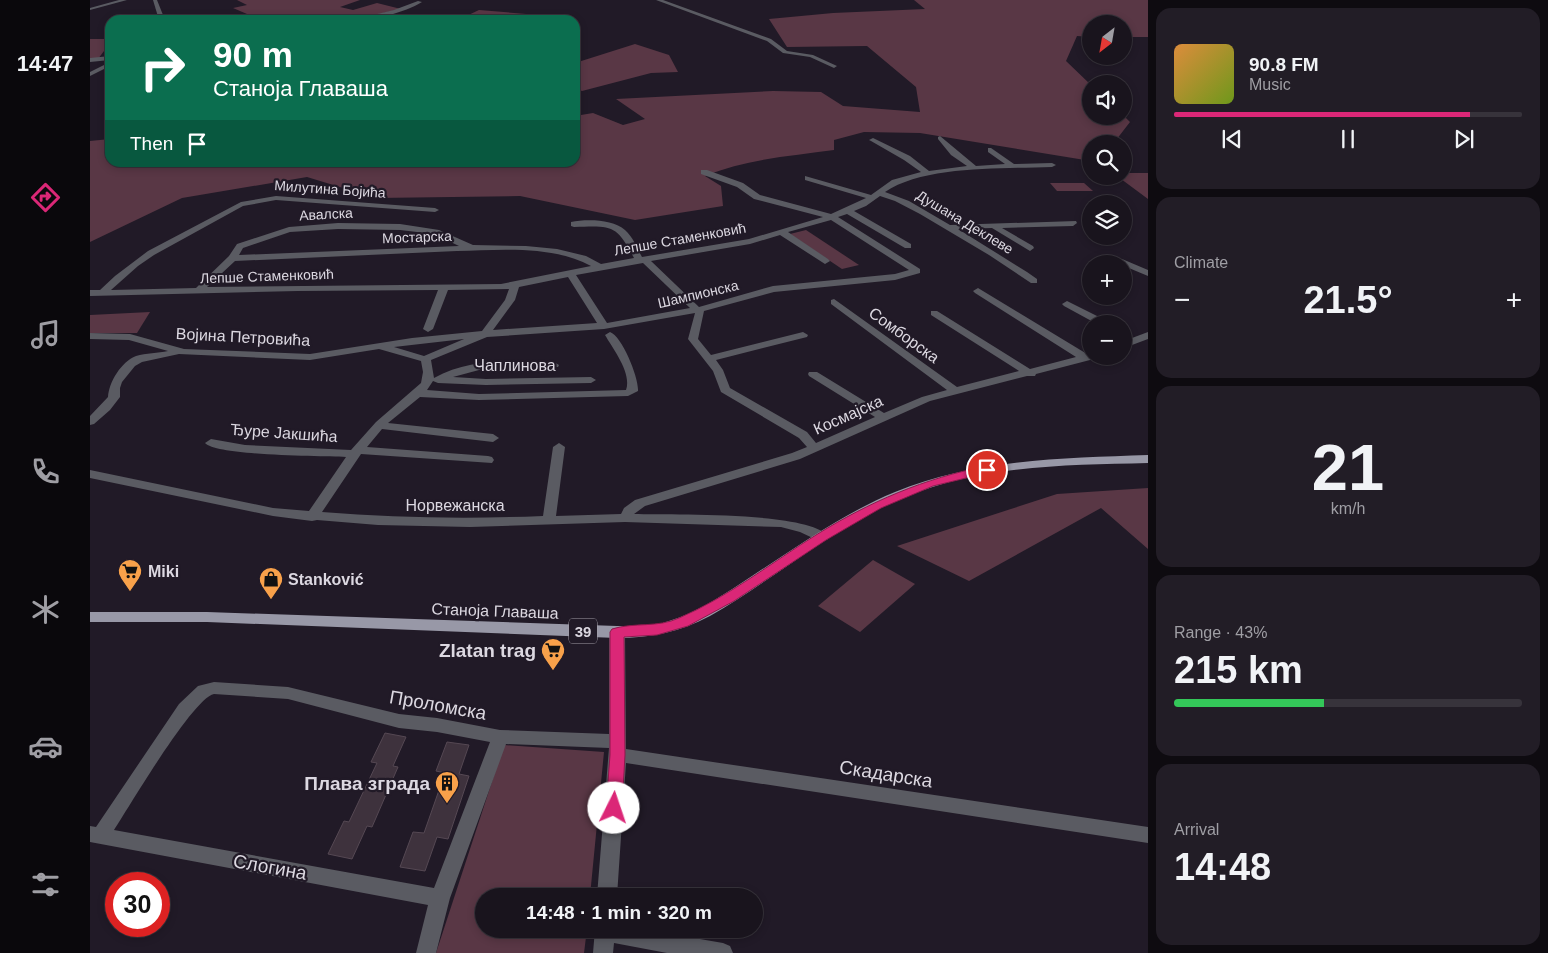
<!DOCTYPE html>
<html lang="en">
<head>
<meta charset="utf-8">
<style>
	:root { --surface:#19141d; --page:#221d26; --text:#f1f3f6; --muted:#9f9ea4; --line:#37333b; --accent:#db2777 }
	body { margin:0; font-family:Helvetica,sans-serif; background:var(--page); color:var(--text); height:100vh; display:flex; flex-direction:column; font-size:19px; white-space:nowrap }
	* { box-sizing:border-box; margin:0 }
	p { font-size:16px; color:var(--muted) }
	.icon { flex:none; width:28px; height:28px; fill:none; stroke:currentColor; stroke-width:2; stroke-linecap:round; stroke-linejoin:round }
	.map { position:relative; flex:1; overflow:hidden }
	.sheet { display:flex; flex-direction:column; gap:8px; padding:8px; background:#0e0b10; width:400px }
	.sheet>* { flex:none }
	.banner { position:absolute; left:15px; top:15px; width:475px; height:152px; border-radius:15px; box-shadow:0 2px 8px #0003,0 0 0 1px var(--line); background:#0b6e4f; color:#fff; overflow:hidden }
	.needle { width:32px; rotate:211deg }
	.controls { position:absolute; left:992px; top:15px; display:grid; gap:10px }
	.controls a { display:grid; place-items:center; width:50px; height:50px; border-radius:50%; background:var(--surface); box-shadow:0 2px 8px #0003,0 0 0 1px var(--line); font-size:25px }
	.speed { position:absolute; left:15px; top:872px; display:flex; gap:10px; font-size:25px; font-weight:700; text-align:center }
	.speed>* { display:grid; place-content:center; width:65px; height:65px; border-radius:50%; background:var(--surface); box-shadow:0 2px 8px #0003,0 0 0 1px var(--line); line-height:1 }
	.speed .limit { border:8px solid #d22; background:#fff; color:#111 }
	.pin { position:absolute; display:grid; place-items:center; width:42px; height:42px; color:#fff; margin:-21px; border:2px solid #fff; border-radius:50%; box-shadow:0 1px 5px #0007 }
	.me { position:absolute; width:55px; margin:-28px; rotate:4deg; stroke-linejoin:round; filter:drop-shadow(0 0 4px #0008) }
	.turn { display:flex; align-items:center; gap:18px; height:105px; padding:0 25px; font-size:22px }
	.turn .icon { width:65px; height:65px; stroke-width:2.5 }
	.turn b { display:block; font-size:35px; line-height:42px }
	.then { display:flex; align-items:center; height:48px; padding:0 25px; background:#0003; gap:10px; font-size:19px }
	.big { font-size:38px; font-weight:700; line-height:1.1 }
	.sheet .card { flex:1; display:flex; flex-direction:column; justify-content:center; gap:8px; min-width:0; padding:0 18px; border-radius:15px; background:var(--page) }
	.sheet .dial { align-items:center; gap:0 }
	.dial b { font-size:65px; line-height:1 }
	.song { display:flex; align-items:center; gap:15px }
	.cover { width:60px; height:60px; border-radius:8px; background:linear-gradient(135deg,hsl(30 70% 55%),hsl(80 70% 35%)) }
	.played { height:5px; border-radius:2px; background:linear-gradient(90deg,var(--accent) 85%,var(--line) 85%) }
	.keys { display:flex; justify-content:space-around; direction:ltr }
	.heat { display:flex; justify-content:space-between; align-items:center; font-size:28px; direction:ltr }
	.charge { height:8px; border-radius:4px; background:linear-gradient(90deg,#34c759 43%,var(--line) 0) }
	.trip { position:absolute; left:385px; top:888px; width:288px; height:50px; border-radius:25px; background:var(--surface); box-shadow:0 2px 8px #0003,0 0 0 1px var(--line); font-weight:700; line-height:50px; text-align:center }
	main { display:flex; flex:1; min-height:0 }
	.tab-bar { display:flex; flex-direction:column; width:90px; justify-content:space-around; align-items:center; background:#0a080c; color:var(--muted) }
	.tab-bar .icon { width:35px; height:35px }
	.tab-bar .on { color:var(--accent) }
	.tab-bar b { font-size:22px; color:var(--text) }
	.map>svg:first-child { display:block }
</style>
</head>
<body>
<main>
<nav class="tab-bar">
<b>14:47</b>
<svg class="icon on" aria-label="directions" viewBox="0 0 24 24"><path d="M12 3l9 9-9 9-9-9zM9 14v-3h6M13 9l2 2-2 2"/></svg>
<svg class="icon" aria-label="music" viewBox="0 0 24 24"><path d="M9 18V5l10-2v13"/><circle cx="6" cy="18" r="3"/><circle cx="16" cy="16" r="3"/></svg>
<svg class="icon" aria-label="phone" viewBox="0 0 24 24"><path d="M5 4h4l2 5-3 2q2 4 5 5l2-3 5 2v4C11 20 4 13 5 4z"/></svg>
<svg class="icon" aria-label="climate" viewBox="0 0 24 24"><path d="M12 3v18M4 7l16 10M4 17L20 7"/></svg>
<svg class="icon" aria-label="car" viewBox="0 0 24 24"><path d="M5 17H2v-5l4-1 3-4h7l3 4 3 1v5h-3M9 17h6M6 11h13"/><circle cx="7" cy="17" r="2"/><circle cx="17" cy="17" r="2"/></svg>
<svg class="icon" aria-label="filters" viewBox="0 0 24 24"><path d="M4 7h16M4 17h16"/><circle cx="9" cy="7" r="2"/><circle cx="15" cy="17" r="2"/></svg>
</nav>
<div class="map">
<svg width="1058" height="953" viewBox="0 0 1058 953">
	<rect width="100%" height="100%" fill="#211a27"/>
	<g fill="#593745">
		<polygon points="147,0 270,0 250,7 263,10 287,3 311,9 271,18 251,14 238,17 249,20 121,20 157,14 143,8 157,5"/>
		<path d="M824,0H1058V37H1034V24H1001V37L987,36L976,61L1001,85V116H1034L1040,122L1023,144H1001V161L830,133L774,132L744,140V150C701,156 656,159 615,176L631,186L633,206L545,220L430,196L286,198L217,177L92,198L0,242V141L20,139V162H485V116L503,113L533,125L555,119L526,99L683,91L731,92L753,106L830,112L826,87L777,46L697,47L679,19L743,13L835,9Z"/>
		<polygon points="389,10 485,18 481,20 368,20"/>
		<polygon points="0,39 20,39 20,43 8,59 0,60"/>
		<polygon points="545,44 579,55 588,72 561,73 492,91 485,88 485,63"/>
		<polygon points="1034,171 1037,173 1058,173 1058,199 1027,176 1034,176"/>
		<polygon points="960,183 994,183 1003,191 967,191"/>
		<polygon points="716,230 769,265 752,269 700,234"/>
		<polygon points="60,312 47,333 0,333 0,315"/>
		<polygon points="1058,488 1058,549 1011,508 879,581 807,546 967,494"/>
		<polygon points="783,560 825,584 770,632 728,606"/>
		<polygon points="414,745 514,752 500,896 394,896 394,929 497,929 494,953 346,953"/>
	</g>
	<g fill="#3e323d" stroke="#554853">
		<polygon points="295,733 316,737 303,766 308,767 282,827 277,826 262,859 238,854 254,821 259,822 287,763 281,762"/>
		<polygon points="357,742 379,745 369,774 379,776 358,839 347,837 335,871 310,867 323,832 334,833 355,773 346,771"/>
	</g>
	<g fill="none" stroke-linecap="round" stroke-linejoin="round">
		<g fill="#5a5b62" fill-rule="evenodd">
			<polygon points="29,0 37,0 0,10 0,8"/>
			<polygon points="63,0 67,0 75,20 69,20"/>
			<polygon points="566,0 573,0 681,39 697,51 723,55 747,66 744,68 720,57 693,53 677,41"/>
			<path d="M328,1L332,2C314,13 284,20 262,20L304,10Z"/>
			<polygon points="20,56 20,60 0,62 0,58"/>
			<polygon points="20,62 20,66 0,76 0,72"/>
			<path d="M850,136L886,166L915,164L898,152V148H901L924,164L962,163L966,165L962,167C914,169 835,165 795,192L819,201L860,225L986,221L987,223L983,226L912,228L943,246L944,248L940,251L902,228L868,229L937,272L947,279V283H941L899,255L830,214L805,201L790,196L776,206L764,211L821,244V248H815L757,214L748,217L830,269V273L805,280L684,292L614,311L608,339L621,355L713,332L718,335L717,337L626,360L633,370L640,388L717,432L726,443L785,417L719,376L718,374L719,372H727L794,413L832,397L857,390L741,304V300L744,299L867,387L929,371L841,315V311H847L940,369L986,357L885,293L883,291L888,288L997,354L1001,353V356H1006L1000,360L946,374L945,376H937L840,401L710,459L555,506L544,514C578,515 722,511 739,537L737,540H727L710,532L691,527L535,522L380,527L288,525L227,520L222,521L183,516L0,478V470L183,508L219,511L256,457C233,456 127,456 115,443L121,439L155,445L261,450L286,422L331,383L333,372L331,361L289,349L220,360L89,354L52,362L45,366L32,382L30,388V397L20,410L4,424L0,425V416L18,397C19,382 31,362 46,356C56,353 68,353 78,351L39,340L0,339V333L40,334L94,349L220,354L322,338L392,331L415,300L419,289L358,290L343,329L338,332L333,329L348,290L208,291L0,296V290H10L25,276L58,251L151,202L186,196L345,208L349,210L345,212L186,200L153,206L64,255L48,266L21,290L106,288L139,256L147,244L199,227L248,223L310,224L349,230L383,245L436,246L467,249L496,256L511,264L544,258C526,224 522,226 484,227L481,226V222C496,219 523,219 535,230C543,237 547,248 552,257L659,239L733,217L664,199L647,187L611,174V170H617L653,183L670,195L741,214L776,198L715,180V176L781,195L802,180L831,172L814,160L781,141L779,140L783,138L820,156L839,171L877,166L861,155L848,139V137ZM741,220L819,270L805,274L683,286L609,307L561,261L660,244L690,235L735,264L740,261L738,259L698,232ZM248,229L310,230L344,234L369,246L149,255L153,248L200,232ZM367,251C410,250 462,245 501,266L411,284L117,287L145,261ZM553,263L600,308L517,323L486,275ZM478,277L507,323L403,330L425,300L429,287ZM605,313L598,339L623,371L631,392L709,438L717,447L702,453L545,500L534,508L531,514L466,516L475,447L469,443L463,447L453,516C379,519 306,518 232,512L271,454L402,463L404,460L402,457L398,456L277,447L292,429L403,442L409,438L403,434L298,423L330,397L389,400L538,396L548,391C549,378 532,336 520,332L515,335C523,349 542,373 536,390L389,394L337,390L343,381L348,383L396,385L501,383L506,380L501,377L396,379L363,377L389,370L468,367L469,365L464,362C423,362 381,357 344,378L341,360L397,337L514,329ZM374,339L334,356L304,347Z"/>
			<polygon points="1032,259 1058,270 1058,276 1034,266 1034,264 1029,264 1029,260"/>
			<polygon points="977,301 1019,322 1020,324 1007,324 974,306 972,304"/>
			<polygon points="1058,332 1058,339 1034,348 1034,341"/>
			<path d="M527,626L532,628L535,632L536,749L1058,827V843L536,763L527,896H507L519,748L416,744L360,898L346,953H326L338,905L0,842V826L6,827L89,704L108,686L124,682L198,687L309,714L347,718L410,730L519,734V632L522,628ZM124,694L198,699L309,728L347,732L400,742L344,888L24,830C39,807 103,698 124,694Z"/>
			<polygon points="505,929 552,929 633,943 640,946 643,953 577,953 524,943 523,953 503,953"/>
		</g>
		<path fill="#9898a7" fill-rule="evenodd" d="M1058,455V463C976,465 892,465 815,497C745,526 686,578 620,616C590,632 561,638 527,638L117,622H0V612H117L527,626C544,626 563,627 579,621C609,612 636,593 662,576C708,546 754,513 805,492C885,459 973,458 1058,455Z"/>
	</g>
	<path fill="#db2777" stroke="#8e194d" d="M897,466L903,470L901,472L843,486L791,508L736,540L644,601L598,626L567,635L534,637L535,755L532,808L530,813L524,815L518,813L516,808L520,755V632L522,629C544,622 568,628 589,618C638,597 681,563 726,535C779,502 835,478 897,466Z"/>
	<defs>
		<g id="supermarket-pin" transform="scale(1.25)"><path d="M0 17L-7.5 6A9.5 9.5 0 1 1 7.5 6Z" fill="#f8a14a" stroke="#211a27"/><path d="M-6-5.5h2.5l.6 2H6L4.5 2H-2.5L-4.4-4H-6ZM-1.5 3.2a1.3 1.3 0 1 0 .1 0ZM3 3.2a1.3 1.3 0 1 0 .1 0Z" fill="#111"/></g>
		<g id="shop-pin" transform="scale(1.25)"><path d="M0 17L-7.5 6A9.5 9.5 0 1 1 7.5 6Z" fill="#f8a14a" stroke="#211a27"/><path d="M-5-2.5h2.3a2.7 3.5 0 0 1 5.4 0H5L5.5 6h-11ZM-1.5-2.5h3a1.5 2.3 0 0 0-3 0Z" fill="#111"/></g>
		<g id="building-pin" transform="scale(1.25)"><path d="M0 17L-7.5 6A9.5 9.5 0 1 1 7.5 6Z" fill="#f8a14a" stroke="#211a27"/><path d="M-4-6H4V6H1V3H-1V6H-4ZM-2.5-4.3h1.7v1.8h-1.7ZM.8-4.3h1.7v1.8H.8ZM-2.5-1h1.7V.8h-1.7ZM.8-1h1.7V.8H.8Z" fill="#111"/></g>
	</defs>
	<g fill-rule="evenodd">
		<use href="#supermarket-pin" x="40" y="571"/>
		<use href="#shop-pin" x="181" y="579"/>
		<use href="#supermarket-pin" x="463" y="650"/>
		<use href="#building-pin" x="357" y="783"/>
	</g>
	<g text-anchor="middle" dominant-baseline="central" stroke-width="4.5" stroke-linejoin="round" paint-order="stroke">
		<g font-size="14" fill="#dcd8e1" stroke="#211a27">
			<text transform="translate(240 189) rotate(4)">Милутина Бојића</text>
			<text transform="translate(236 214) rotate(-3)">Авалска</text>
			<text transform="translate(875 222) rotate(31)">Душана Деклеве</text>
			<text transform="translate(327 237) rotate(-2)">Мостарска</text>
			<text transform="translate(590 239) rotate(-10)">Лепше Стаменковић</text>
			<text transform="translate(177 276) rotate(-2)">Лепше Стаменковић</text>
			<text transform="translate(608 294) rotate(-13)">Шампионска</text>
		</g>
		<rect fill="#211a27" stroke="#a49fa9" stroke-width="1" x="479" y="618.5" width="28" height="25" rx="4"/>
		<g font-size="15" font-weight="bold" fill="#dcd8e1">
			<text x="493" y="631">39</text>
		</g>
		<g font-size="16" fill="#dcd8e1" stroke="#211a27">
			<text transform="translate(814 335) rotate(36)">Сомборска</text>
			<text transform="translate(153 337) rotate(3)">Војина Петровића</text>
			<text x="425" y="365">Чаплинова</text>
			<text transform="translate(758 415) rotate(-24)">Космајска</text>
			<text transform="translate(194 433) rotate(4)">Ђуре Јакшића</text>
			<text x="365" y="505">Норвежанска</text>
			<text transform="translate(405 611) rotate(2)">Станоја Главаша</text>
		</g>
		<g font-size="16" font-weight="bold" fill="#dcd8e1" stroke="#211a27" text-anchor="start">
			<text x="58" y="571">Miki</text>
			<text x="198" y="579">Stanković</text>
		</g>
		<g font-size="19" font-weight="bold" fill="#dcd8e1" stroke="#211a27" text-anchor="end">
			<text x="446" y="650">Zlatan trag</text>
			<text x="340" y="783">Плава зграда</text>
		</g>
		<g font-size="19" fill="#dcd8e1" stroke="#211a27">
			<text transform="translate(348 705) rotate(10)">Проломска</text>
			<text transform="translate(796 774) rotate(9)">Скадарска</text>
			<text transform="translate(180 867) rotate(10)">Слогина</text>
		</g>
	</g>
</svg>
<div class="controls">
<a><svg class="needle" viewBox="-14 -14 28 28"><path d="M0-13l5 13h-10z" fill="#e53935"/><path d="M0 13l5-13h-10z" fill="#9f9ea4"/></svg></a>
<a><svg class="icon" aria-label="sound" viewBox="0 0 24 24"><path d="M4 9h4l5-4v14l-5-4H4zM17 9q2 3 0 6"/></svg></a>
<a><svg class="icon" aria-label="search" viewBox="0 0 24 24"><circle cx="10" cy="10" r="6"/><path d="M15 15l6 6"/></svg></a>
<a><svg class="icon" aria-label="layers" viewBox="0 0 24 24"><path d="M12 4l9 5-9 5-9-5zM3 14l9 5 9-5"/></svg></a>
<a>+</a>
<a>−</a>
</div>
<div class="speed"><div class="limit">30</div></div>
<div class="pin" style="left:897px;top:470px;background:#d93025"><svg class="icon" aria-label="arrive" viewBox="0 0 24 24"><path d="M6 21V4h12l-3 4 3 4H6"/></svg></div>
<svg class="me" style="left:524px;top:808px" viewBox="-20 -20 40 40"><circle r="19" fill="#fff"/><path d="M0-13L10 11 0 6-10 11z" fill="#db2777"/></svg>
<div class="trip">14:48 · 1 min · 320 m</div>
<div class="banner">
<div class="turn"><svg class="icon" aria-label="right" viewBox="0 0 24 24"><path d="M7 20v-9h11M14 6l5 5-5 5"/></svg><div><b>90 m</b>Станоја Главаша</div></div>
<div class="then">Then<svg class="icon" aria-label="arrive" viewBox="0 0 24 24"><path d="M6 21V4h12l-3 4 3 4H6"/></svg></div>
</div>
</div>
<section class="sheet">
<div class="card">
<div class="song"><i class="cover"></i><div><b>90.8 FM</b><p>Music</p></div></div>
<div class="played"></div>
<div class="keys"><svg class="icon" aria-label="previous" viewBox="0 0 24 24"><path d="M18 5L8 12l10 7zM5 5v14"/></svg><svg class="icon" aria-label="pause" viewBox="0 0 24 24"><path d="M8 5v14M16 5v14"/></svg><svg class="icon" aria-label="next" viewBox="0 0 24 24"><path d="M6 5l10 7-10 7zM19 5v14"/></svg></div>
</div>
<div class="card"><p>Climate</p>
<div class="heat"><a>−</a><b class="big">21.5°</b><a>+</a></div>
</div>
<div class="card dial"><b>21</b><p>km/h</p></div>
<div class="card"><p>Range · 43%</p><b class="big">215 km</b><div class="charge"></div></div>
<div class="card"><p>Arrival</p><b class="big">14:48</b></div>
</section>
</main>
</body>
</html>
